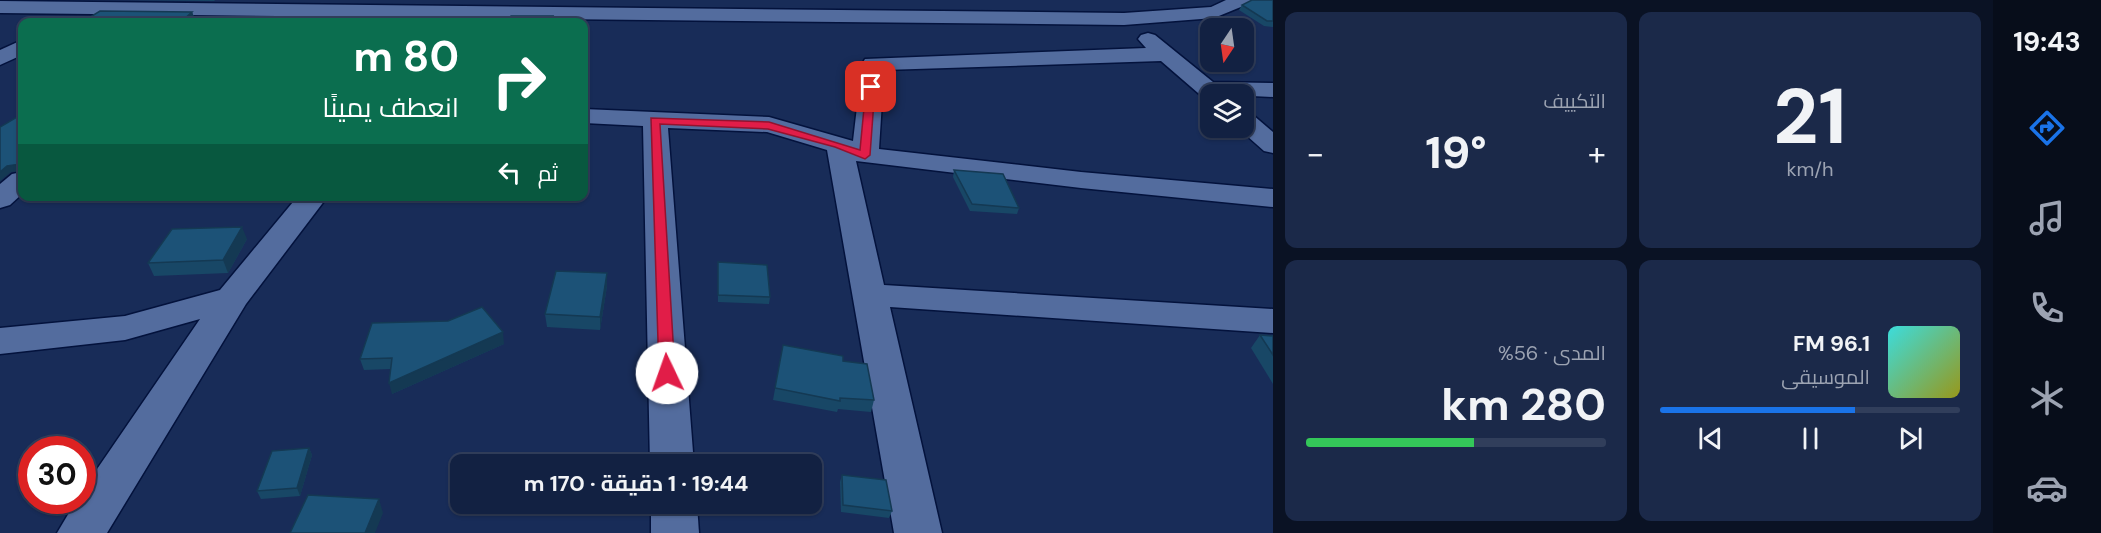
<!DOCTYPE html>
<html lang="ar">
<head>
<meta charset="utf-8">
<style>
	:root { --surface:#122142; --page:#1b2949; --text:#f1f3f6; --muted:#9ca3b2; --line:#313e5b; --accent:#1a73e8 }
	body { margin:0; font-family:"DM Sans",Cairo,sans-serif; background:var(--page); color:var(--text); direction:rtl; height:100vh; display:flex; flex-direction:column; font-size:22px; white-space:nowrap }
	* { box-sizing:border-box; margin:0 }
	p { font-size:20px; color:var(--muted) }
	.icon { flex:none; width:33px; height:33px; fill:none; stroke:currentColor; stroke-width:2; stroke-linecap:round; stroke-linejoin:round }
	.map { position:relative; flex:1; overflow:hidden; direction:ltr }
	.panel { display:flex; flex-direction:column; gap:12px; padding:12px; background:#0a1224; width:720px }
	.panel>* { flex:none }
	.hud { position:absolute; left:18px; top:18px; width:570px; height:183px; border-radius:12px; box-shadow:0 2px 4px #0004,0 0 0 2px var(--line); direction:rtl; background:#0b6e4f; color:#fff; overflow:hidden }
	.needle { width:39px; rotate:193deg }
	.fabs { position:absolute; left:1200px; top:18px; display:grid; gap:12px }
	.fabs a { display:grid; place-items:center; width:54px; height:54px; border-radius:12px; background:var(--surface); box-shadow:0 2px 4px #0004,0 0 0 2px var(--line); font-size:30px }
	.speed { position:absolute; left:18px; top:436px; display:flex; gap:12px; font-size:30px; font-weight:700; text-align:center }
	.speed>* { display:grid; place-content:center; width:78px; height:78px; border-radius:50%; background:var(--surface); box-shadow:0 2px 4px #0004,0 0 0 2px var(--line); line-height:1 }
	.speed .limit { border:9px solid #d22; background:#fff; color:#111 }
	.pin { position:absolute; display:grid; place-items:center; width:51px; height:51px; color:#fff; margin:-26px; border-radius:12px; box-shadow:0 3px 9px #0006 }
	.me { position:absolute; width:66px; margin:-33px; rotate:357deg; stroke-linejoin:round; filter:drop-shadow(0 0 4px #0008) }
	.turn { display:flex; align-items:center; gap:21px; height:126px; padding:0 30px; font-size:27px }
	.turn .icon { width:78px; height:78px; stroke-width:2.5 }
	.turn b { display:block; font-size:42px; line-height:51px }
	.then { display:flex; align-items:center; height:57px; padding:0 30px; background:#0003; gap:12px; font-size:22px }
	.big { font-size:45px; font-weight:700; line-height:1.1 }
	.panel .tile { flex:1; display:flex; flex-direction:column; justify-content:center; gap:9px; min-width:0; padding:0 21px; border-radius:12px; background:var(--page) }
	.panel .dial { align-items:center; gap:0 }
	.dial b { font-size:78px; line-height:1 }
	.song { display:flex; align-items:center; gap:18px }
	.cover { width:72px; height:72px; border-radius:9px; background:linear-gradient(135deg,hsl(180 70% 55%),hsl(60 70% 35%)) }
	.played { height:6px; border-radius:3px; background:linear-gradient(90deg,var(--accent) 65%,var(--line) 65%) }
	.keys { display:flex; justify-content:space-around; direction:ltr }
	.heat { display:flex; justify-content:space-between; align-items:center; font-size:33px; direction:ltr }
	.charge { height:9px; border-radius:4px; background:linear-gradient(90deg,#34c759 56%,var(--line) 0) }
	.panel .tiles { flex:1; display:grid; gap:12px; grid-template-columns:repeat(2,1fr) }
	.trip { position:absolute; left:450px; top:454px; width:372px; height:60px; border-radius:12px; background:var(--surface); box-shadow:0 2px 4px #0004,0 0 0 2px var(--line); font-weight:700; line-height:60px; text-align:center; direction:rtl }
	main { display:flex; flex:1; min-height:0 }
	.dock { display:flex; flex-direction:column; width:108px; justify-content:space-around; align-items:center; background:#070d1a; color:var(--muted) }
	.dock .icon { width:42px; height:42px }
	.dock .current { color:var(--accent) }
	.dock b { font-size:27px; color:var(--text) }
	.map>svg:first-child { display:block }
</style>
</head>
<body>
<main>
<nav class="dock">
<b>19:43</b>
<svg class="icon current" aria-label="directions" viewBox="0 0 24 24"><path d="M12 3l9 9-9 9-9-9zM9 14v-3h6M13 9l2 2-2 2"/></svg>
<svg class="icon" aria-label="music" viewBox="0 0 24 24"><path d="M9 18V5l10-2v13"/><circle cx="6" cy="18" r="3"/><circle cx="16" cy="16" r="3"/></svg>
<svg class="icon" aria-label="phone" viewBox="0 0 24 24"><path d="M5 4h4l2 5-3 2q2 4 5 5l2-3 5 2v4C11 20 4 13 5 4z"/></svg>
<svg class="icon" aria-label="climate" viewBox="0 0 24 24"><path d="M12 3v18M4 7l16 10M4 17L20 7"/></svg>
<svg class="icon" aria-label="car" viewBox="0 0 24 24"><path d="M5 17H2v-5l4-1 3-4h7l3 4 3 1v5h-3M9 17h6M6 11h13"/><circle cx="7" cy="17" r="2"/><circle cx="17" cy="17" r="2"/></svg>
</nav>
<section class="panel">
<div class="tiles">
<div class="tile dial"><b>21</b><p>km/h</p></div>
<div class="tile"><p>التكييف</p>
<div class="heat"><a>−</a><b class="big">19°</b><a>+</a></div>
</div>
<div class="tile">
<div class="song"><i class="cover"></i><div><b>96.1 FM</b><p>الموسيقى</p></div></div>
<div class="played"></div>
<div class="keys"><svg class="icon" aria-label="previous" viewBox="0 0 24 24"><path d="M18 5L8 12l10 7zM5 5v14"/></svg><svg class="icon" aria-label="pause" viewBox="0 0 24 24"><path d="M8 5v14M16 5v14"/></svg><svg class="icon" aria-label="next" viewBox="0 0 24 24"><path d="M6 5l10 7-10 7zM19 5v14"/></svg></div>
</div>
<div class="tile"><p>المدى · 56%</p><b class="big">280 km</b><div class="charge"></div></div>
</div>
</section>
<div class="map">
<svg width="1273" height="533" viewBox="0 0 1273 533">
	<rect width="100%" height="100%" fill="#182c58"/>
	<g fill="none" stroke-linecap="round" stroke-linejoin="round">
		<g stroke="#03123c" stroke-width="3">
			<g id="minor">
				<polygon points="1226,0 1251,0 1248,4 1214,18 1124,25 0,13 0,1 1124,13 1211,7"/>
				<polygon points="1148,33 1155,35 1213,82 1273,83 1273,97 1210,94 1210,100 1205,99 1161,61 884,70 879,149 1081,172 1273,189 1273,207 1081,188 856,161 884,285 1273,309 1273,333 890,307 942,533 894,533 827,150 767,132 668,128 694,465 650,465 643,126 584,123 584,109 769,117 853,141 862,64 865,59 1146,48 1138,39 1141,35"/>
				<polygon points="22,40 22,55 0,65 0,50"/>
				<polygon points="1244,113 1253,115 1273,132 1273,153 1264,151 1238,128 1244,128"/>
				<polygon points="22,172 22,194 10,205 0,208 0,184 12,174"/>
				<polygon points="298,196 328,196 246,304 107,533 57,533 76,501 82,501 82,491 200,319 125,340 0,354 0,328 125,316 220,290"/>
				<polygon points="651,504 697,504 699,533 651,533"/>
			</g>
		</g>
		<use href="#minor" fill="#536c9e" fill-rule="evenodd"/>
	</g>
	<g fill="#184766">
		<polygon points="128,0 215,0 214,1"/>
		<polygon points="1252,0 1273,0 1273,27 1264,26 1239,10 1242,5"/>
		<polygon points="192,12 194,17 188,22 88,22 87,19"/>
		<polygon points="954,170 1019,208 1017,214 970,211 953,177"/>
		<polygon points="247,239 228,273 154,276 148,263"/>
		<polygon points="718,262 770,297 769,304 718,302"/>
		<polygon points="607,286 600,330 547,327 545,314"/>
		<polygon points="1260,335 1273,336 1273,384 1251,348"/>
		<polygon points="504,344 392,394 391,369 364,370 360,359"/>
		<polygon points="783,345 843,361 874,400 871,412 838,409 837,412 773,400"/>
		<polygon points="309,448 312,455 300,496 261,499 257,491"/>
		<polygon points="842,475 892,511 889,518 841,512 840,482"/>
	</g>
	<g fill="#143953">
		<polygon points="192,12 194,17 188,22 184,22 183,20"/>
		<polygon points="20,164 22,169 22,173 21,171 11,172 0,181 0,172 7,166"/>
		<polygon points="242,227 247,239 228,273 223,260"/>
		<polygon points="607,273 607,286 600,330 600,317"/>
		<polygon points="503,332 504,344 392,394 389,383"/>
		<polygon points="309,448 312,455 300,496 297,488"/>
		<polygon points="379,499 383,513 375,533 365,533"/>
	</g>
	<g fill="#1c5277" stroke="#143953" stroke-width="1.5">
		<polygon points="1252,0 1273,0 1273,21 1267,21 1242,5"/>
		<polygon points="100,11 192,12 183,20 87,19"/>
		<polygon points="511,16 553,16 550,22 507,22"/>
		<polygon points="22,114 22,169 21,170 20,164 7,166 0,172 0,127"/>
		<polygon points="954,170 1003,174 1019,208 972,204"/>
		<polygon points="242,227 223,260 148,263 172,229"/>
		<polygon points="718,262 767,265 770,297 718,295"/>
		<polygon points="556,271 607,273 600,317 545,314"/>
		<polygon points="482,307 503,332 389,383 392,358 360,359 372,323 448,321"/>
		<polygon points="1260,335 1273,336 1273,355"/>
		<polygon points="783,345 843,356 843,361 867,364 874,400 840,398 840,401 775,388"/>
		<polygon points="309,448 297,488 257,491 272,451"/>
		<polygon points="842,475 886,480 892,511 843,505"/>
		<polygon points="308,495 379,499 365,533 290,533"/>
	</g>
	<polygon fill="#e11d48" stroke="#92132f" stroke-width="1.5" points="871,84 875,87 870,155 865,159 835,147 768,129 660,124 675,373 673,377 662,377 659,373 651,118 769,122 860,150 866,87"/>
</svg>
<div class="fabs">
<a><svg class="needle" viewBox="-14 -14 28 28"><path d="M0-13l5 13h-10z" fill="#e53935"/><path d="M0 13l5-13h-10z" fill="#9ca3b2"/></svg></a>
<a><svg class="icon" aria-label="layers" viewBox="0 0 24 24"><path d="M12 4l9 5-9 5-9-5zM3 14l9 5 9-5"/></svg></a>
</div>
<div class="speed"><div class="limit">30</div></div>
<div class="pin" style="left:871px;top:87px;background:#d93025"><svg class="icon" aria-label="arrive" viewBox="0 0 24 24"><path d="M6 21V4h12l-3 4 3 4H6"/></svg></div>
<svg class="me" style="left:667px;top:373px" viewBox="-20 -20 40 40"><circle r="19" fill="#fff"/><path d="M0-13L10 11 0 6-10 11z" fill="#e11d48"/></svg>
<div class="trip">19:44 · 1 دقيقة · 170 m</div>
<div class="hud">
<div class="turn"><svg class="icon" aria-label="right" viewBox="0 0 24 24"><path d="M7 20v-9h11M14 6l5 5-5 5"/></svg><div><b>80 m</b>انعطف يمينًا</div></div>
<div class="then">ثم<svg class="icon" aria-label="left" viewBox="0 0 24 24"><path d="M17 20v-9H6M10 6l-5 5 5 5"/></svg></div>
</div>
</div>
</main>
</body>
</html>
